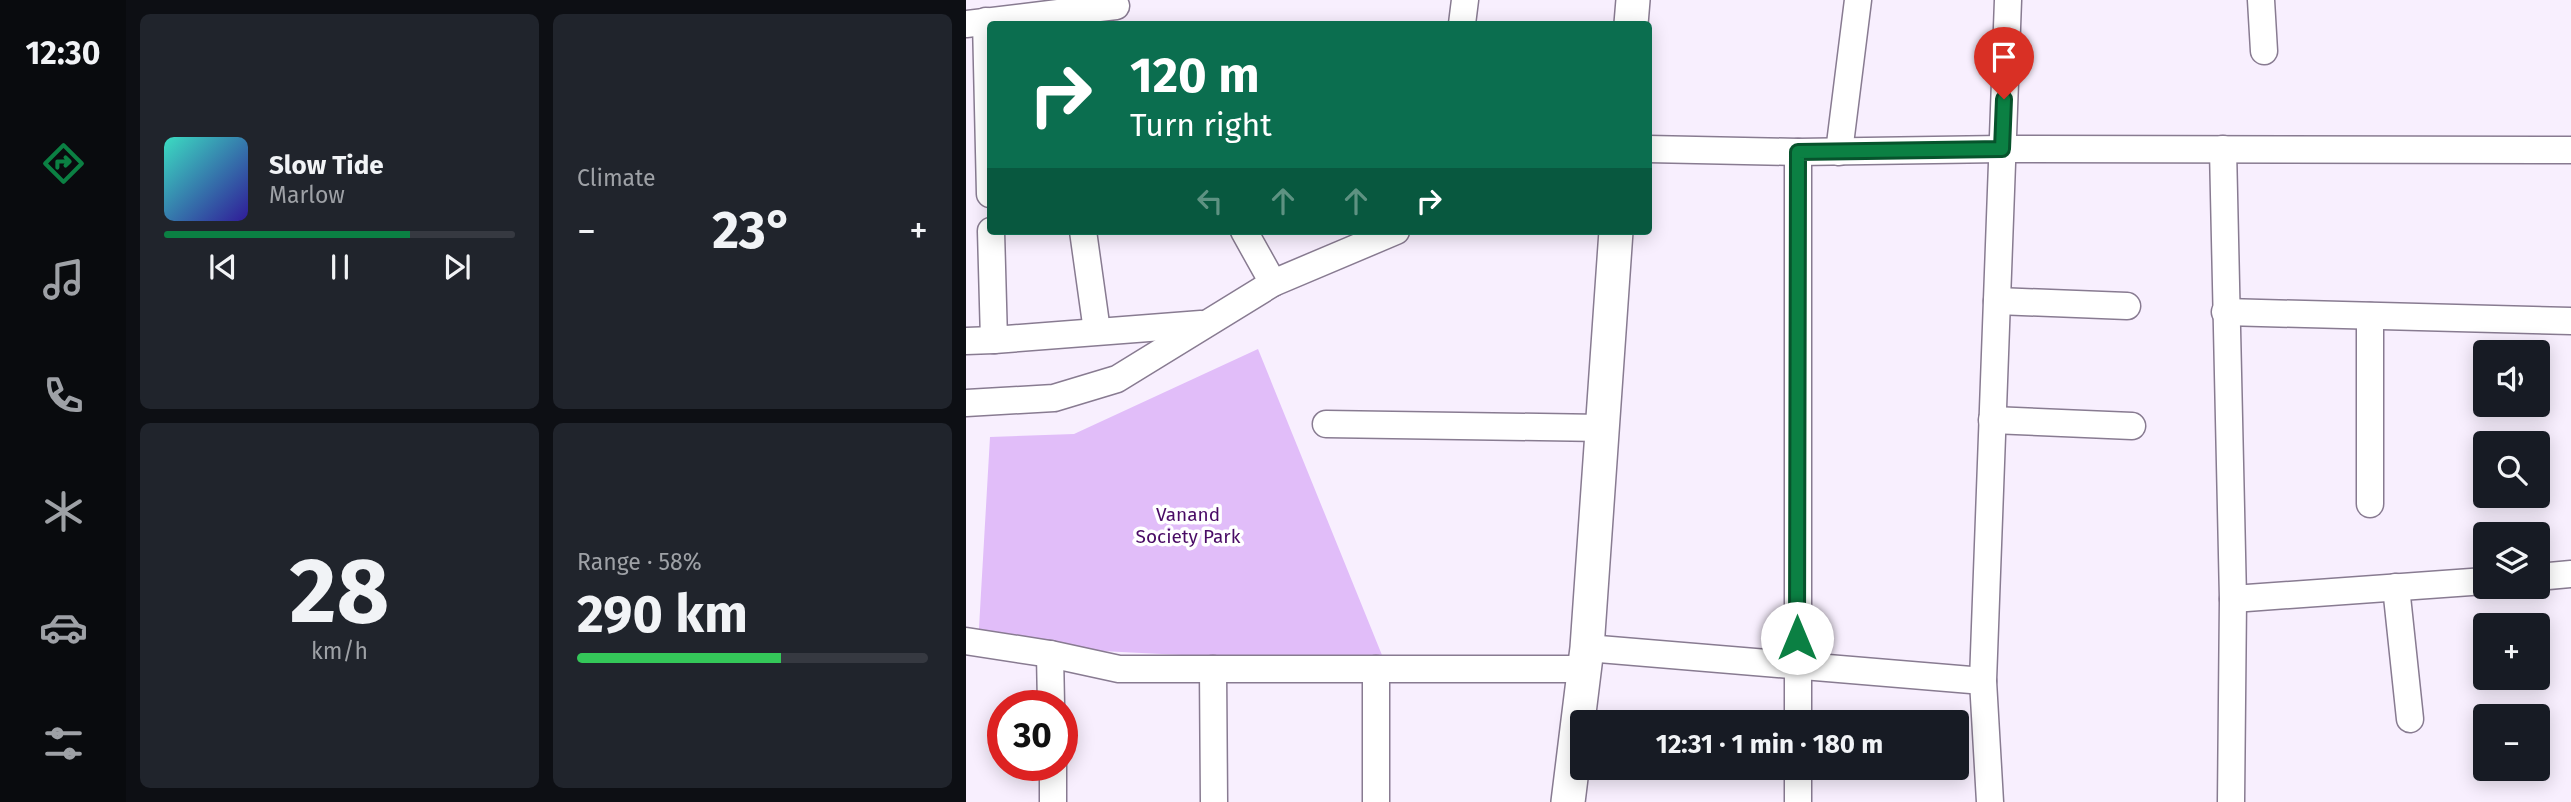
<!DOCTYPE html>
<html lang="en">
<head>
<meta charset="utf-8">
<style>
	:root { --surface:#171b24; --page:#20242c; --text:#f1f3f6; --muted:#9ea1a6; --line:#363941; --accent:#0b8043 }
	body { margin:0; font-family:"Fira Sans",sans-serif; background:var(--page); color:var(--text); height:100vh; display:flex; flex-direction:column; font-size:26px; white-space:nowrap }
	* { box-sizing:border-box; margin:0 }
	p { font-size:23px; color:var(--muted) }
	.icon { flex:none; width:38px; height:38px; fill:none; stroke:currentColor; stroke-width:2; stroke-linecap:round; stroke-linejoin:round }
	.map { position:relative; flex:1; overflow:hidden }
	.panel { display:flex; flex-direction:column; gap:14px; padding:14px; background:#0d0f14; width:840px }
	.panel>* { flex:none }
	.hud { position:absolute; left:21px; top:21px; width:665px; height:214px; border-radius:7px; box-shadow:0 4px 18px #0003; background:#0b6e4f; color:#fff; overflow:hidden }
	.fabs { position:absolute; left:1507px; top:340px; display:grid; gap:14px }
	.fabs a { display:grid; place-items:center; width:77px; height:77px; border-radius:7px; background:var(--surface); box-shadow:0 4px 18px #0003; font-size:35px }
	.speed { position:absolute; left:21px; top:690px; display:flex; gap:14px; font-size:35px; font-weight:700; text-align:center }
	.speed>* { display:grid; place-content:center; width:91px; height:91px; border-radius:50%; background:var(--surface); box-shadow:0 4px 18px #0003; line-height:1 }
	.speed .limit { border:10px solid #d22; background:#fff; color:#111 }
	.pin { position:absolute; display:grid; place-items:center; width:60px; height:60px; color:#fff; margin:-72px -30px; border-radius:50% 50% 50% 0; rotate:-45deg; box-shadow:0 0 7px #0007 }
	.pin .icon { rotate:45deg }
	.me { position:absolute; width:77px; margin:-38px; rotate:0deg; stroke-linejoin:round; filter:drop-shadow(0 0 5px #0008) }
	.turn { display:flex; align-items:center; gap:24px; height:147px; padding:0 28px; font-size:32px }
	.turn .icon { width:91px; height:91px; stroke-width:2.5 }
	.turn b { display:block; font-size:49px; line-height:60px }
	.lanes { display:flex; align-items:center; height:66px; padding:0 28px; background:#0003; justify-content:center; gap:35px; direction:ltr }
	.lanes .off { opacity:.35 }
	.big { font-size:52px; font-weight:700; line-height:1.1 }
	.panel .card { flex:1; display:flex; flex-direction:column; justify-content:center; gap:10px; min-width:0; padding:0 24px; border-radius:10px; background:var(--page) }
	.panel .dial { align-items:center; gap:0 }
	.dial b { font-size:91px; line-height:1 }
	.song { display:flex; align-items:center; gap:21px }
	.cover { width:84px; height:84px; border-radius:10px; background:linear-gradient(135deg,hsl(170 70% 55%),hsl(250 70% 35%)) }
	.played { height:7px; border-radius:4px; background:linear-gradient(90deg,var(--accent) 70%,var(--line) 70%) }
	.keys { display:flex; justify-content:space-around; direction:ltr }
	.heat { display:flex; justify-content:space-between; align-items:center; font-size:38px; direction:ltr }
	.charge { height:10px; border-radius:5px; background:linear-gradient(90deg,#34c759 58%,var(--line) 0) }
	.panel .tiles { flex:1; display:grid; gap:14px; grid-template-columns:repeat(2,1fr) }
	.trip { position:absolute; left:604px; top:710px; width:399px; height:70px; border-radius:7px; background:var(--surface); box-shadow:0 4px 18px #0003; font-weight:700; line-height:70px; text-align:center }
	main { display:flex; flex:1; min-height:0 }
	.dock { display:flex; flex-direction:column; width:126px; justify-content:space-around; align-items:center; background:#090b0e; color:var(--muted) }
	.dock .icon { width:49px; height:49px }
	.dock .active { color:var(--accent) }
	.dock b { font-size:32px; color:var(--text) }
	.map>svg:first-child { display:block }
</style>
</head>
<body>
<main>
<nav class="dock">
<b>12:30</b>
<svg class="icon active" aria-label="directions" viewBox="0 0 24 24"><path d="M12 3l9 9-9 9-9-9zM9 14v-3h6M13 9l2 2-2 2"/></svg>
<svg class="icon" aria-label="music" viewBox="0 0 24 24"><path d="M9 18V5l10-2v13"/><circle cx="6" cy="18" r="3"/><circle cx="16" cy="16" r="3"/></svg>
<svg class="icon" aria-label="phone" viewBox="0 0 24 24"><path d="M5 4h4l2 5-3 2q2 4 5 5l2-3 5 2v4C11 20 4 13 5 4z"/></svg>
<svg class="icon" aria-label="climate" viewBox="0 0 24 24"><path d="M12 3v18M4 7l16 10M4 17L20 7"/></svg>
<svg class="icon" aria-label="car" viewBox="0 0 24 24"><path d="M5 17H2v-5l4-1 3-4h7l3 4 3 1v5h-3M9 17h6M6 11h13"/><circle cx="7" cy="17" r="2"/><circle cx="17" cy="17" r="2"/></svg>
<svg class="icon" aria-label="filters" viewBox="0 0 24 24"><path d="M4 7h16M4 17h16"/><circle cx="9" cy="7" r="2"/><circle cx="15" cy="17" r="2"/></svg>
</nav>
<section class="panel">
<div class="tiles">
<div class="card">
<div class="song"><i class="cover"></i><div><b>Slow Tide</b><p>Marlow</p></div></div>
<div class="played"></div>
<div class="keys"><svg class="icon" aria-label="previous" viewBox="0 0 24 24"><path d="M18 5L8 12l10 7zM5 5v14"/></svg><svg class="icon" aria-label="pause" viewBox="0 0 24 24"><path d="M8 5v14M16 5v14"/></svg><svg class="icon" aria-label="next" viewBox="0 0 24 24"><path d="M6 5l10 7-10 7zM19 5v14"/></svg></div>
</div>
<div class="card"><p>Climate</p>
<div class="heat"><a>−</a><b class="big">23°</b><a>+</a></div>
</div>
<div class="card dial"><b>28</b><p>km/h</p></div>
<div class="card"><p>Range · 58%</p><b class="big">290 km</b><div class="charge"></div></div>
</div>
</section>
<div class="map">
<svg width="1605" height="802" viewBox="0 0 1605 802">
	<rect width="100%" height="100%" fill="#f8effe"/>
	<polygon fill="#e1bdf9" points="292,349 420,665 12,645 24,437 108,434"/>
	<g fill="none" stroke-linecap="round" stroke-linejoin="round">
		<g stroke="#887b91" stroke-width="29">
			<g id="minor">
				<polyline points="1295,0 1298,51"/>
				<polyline points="20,21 24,194"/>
				<polyline points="0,24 150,6"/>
				<polyline points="496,24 499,0"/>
				<polyline points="682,149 832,152 1036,149 1605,150"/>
				<polyline points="1257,149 1267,599 1265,802"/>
				<polyline points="873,152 892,0"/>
				<polyline points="25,231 28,340 235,324"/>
				<polyline points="117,231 131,331"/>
				<polyline points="278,231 307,283"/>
				<polyline points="1031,301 1161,306"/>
				<polyline points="1259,312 1605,321"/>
				<polyline points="1404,316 1404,504"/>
				<polyline points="0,341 28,340"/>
				<polyline points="0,403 88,398 151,379 307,283 430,231"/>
				<polyline points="1026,420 1166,426"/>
				<polyline points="360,424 637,428"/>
				<polyline points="1572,577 1605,574"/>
				<polyline points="1430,587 1444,719"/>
				<polyline points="1267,599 1519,581"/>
				<polyline points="0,641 84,654 153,669 617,669"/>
				<polyline points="621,648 1017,681"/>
				<polyline points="84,654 85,705"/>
				<polyline points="247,669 248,802"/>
				<polyline points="410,669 410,802"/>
				<polyline points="832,723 832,152"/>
				<polyline points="87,765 87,802"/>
				<polyline points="832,768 832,802"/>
				<polyline points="1024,802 1017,681 1042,0"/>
			</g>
		</g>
		<g stroke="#887b91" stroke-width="36">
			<g id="tertiary">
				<polyline points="665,24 667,0"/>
				<polyline points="602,802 621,648 650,231"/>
			</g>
		</g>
		<use href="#minor" stroke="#fff" stroke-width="26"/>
		<use href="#tertiary" stroke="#fff" stroke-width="33"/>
	</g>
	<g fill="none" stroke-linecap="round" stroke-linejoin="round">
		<g stroke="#07532c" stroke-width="18">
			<polyline id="route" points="831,638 832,152 1036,149 1038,99"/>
		</g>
		<use href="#route" stroke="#0b8043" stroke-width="12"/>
	</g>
	<g text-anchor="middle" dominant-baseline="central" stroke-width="7" stroke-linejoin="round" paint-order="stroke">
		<g font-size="19" fill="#490b65" stroke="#fff">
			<text x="222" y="514">Vanand<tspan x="222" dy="22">Society Park</tspan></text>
		</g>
	</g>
</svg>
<div class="fabs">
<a><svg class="icon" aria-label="sound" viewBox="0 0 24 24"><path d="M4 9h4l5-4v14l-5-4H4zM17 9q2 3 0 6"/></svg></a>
<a><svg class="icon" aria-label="search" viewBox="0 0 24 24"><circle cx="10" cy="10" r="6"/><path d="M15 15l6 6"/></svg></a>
<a><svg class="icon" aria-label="layers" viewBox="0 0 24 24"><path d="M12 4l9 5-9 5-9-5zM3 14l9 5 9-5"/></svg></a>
<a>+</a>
<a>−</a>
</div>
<div class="speed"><div class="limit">30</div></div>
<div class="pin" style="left:1038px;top:99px;background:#d93025"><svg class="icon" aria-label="arrive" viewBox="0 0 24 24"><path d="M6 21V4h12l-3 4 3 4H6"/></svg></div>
<svg class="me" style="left:831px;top:638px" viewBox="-20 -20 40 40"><circle r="19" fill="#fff"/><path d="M0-13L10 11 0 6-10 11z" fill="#0b8043"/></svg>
<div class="trip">12:31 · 1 min · 180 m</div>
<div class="hud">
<div class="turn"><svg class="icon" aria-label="right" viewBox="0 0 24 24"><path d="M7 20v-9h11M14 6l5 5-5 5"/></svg><div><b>120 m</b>Turn right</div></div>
<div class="lanes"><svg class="icon off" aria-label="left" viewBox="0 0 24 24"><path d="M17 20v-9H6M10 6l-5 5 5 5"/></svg><svg class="icon off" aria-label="ahead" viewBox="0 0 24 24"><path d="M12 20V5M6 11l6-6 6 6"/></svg><svg class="icon off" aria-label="ahead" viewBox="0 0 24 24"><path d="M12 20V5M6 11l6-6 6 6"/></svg><svg class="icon" aria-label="right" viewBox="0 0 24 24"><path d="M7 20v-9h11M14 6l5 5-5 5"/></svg></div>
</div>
</div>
</main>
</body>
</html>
